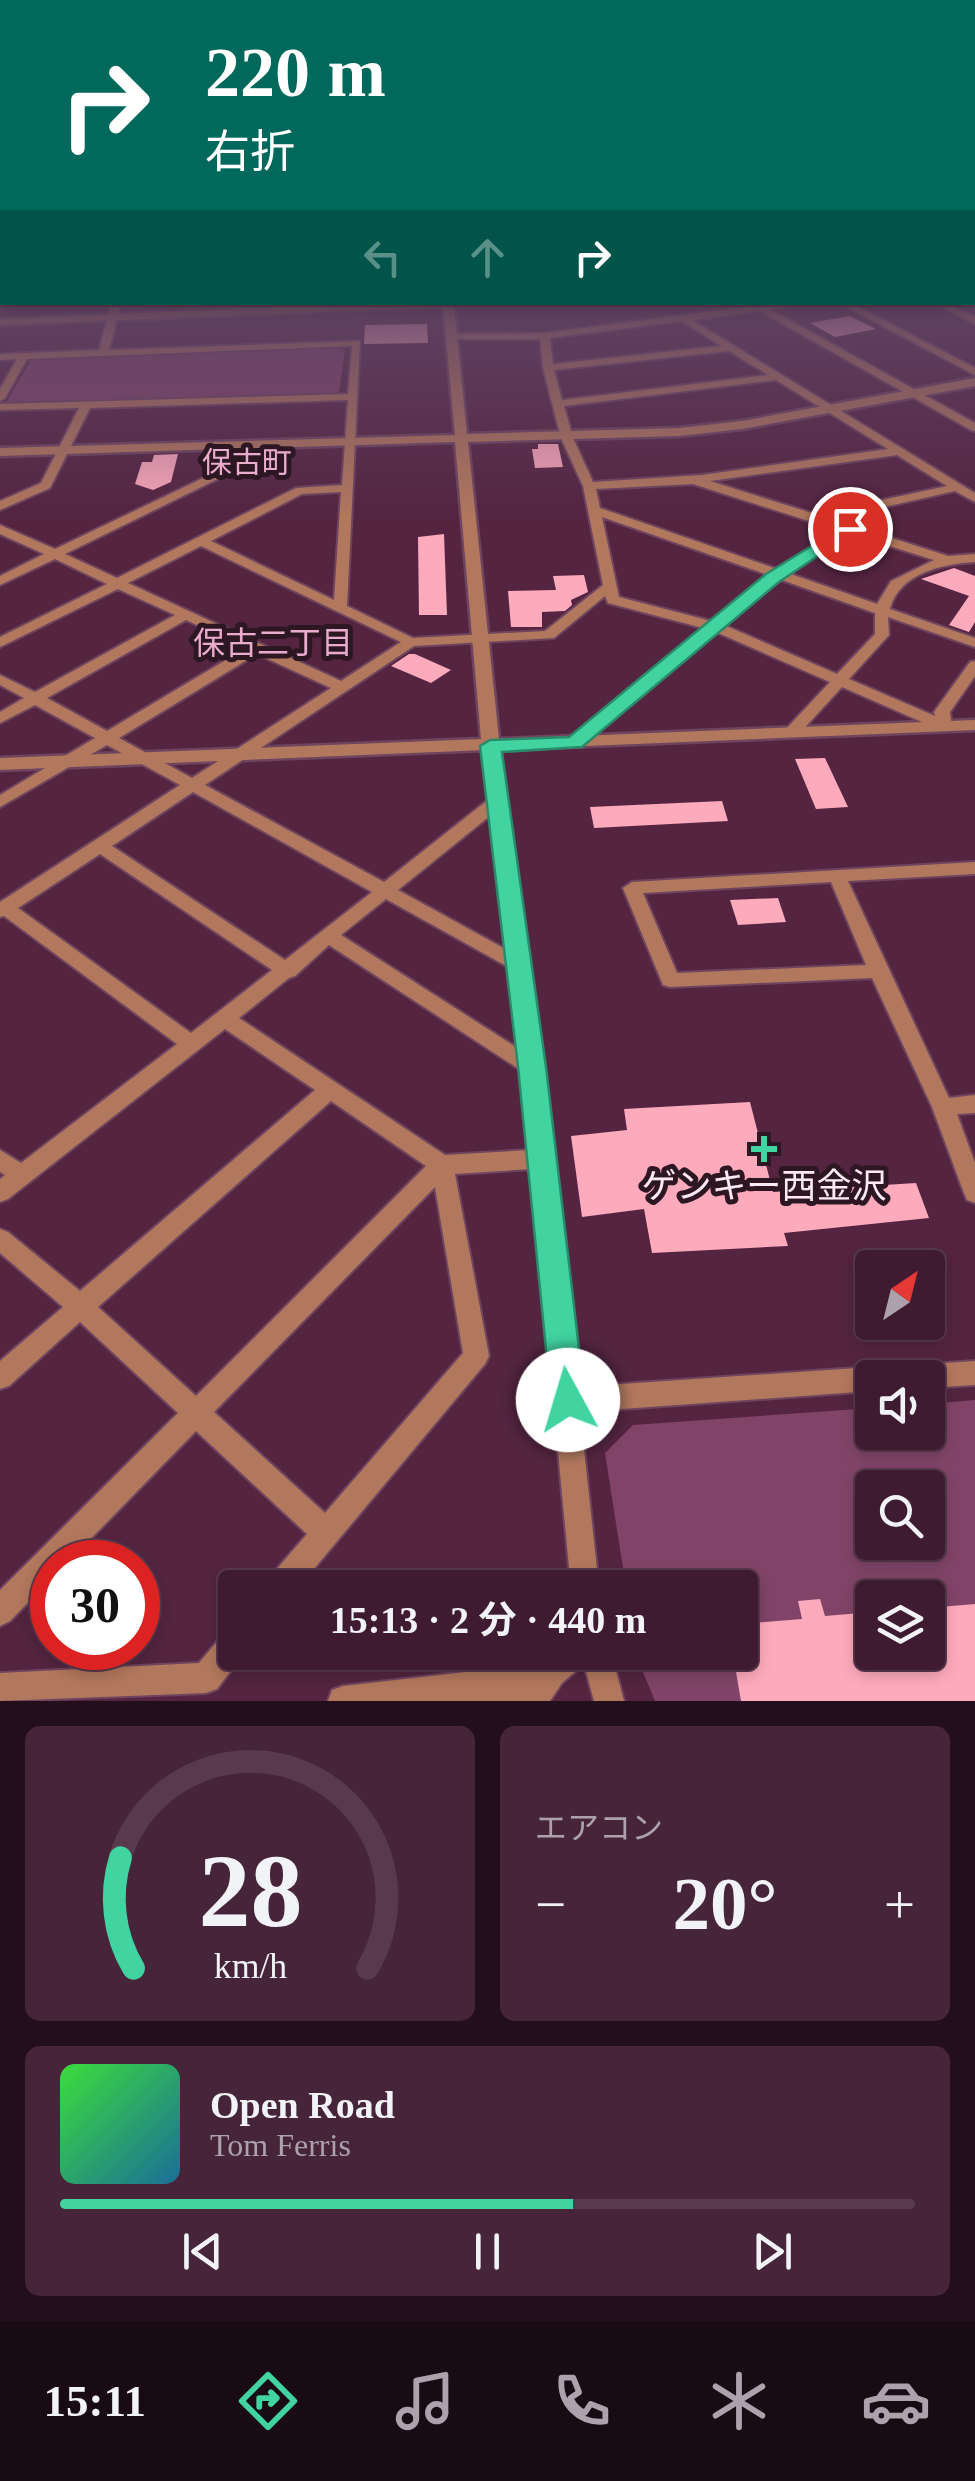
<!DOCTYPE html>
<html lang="ja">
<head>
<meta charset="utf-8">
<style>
	:root { --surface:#3f1b31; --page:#462439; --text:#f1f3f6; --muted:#ada1ab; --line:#58394d; --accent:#41d4a1 }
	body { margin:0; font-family:"Times New Roman","Noto Sans JP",serif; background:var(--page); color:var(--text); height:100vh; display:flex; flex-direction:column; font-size:38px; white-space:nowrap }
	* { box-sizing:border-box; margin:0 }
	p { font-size:32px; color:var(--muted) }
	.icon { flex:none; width:55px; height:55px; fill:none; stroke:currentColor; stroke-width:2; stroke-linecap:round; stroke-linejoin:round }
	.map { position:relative; height:1701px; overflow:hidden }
	.drawer { display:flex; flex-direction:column; gap:25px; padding:25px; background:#230f1b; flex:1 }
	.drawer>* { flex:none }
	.hud { position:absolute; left:0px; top:0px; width:975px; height:305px; box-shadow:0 5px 15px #0003,0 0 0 2px var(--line); background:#00695c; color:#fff; overflow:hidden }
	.needle { width:65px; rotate:35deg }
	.controls { position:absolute; left:855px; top:1250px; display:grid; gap:20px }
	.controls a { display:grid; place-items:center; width:90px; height:90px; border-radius:10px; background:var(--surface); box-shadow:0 5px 15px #0003,0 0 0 2px var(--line); font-size:50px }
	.speed { position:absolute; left:30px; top:1540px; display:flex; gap:20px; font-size:50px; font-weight:700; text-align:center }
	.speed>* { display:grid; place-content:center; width:130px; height:130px; border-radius:50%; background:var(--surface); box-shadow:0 5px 15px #0003,0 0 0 2px var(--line); line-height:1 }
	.speed .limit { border:15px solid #d22; background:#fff; color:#111 }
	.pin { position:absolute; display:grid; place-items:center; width:85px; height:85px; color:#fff; margin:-42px; border:5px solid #fff; border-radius:50%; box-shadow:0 2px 10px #0007 }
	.me { position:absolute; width:110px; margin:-55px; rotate:354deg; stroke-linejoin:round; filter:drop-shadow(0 0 8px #0008) }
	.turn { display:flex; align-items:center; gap:35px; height:210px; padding:0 40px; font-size:45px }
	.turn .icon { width:130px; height:130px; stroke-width:2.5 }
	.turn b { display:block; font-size:70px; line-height:85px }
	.lanes { display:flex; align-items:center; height:95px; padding:0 40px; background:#0003; justify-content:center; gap:50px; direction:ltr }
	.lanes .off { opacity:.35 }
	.big { font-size:75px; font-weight:700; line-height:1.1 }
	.drawer .card { flex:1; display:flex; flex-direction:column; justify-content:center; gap:15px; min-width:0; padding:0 35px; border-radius:15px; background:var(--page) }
	.drawer .dial { align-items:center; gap:0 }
	.dial svg { height:260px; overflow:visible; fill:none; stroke:var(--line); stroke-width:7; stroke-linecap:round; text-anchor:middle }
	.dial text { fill:var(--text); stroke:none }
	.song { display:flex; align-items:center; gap:30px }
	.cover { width:120px; height:120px; border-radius:15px; background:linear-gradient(135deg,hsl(120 70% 55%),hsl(200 70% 35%)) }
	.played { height:10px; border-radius:5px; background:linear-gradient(90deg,var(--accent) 60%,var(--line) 60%) }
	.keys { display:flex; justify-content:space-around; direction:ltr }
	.heat { display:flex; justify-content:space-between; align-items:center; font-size:55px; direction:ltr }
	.drawer .tiles { flex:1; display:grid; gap:25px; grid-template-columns:1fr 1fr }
	.card:last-child { grid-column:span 2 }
	.trip { position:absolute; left:218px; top:1570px; width:540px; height:100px; border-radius:10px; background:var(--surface); box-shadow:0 5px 15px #0003,0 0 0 2px var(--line); font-weight:700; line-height:100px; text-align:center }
	.dock { display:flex; height:160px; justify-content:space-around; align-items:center; background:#190b14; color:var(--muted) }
	.dock .icon { width:70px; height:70px }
	.dock .active { color:var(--accent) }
	.dock b { font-size:45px; color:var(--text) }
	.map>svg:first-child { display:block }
</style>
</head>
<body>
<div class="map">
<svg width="975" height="1701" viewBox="0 0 975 1701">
	<rect width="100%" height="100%" fill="#542441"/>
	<g fill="#814468" fill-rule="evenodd">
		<polygon points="338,347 345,351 339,392 327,394 5,404 32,358"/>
		<path d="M975,1400V1701H655L635,1653L740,1652V1588L626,1587L605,1453L633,1425L872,1408V1432H928V1404ZM872,1488H928V1542H872ZM872,1598H928V1652H872Z"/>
	</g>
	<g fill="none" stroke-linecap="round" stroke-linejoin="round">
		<g fill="#102027" fill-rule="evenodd">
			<polygon points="972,289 975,290 975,302 972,302"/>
			<polygon points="0,294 2,302 9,304 0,307"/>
		</g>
	</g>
	<g fill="#fdaabc">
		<polygon points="850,316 876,329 835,337 810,323"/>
		<polygon points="427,324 428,343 364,344 365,325"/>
		<polygon points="538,444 558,444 563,467 535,468 532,449 538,449"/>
		<polygon points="178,454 171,482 153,490 135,484 142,462 152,462 154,455"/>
		<polygon points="444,534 447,615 419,615 418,537"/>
		<polygon points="954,568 975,576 975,622 969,632 949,625 969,596 921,579"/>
		<polygon points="584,575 588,592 571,600 572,605 565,611 542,612 542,627 511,627 508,591 556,590 553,576"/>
		<polygon points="409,654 415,654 451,670 431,683 391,666"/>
		<polygon points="825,758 848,807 816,809 795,759"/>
		<polygon points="722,801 728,821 594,828 590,807"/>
		<polygon points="778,898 786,922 738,925 730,900"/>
		<polygon points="750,1102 773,1192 916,1183 929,1218 784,1233 788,1246 652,1253 644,1209 582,1217 571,1136 627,1130 624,1109"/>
		<polygon points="820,1599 825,1616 872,1612 872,1652 928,1652 928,1608 975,1604 975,1701 741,1701 735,1666 739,1665 736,1652 740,1652 740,1624 802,1619 798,1601"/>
	</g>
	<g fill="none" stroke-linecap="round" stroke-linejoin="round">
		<g stroke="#6f445e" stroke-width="4">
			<g id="minor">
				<path d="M112,302H121L109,350L360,341L347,606L413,638L545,631L603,585L583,486L561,438L543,368L540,339H450L447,338V334L545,333L784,302H813L771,310L975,423V431L971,430L760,311L692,320L975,493V502L955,491L862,512L848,524L948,556L975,554V562C943,564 899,573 890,609L975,638V647L888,617L889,635L849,679L935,716L934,712L970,662L975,661V676L950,712L952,726L950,729H938L842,687L797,736H785L783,733L785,730L830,682L716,632L580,746H568L566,743L568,740L703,628L608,603L605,596L554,638L414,646L205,785L384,882L489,799L483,746L485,743H497L542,1067L577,1387L872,1367L881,1370L884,1378H872V1391L580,1412L599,1588H571L531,1169L455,1174L489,1356L485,1364L298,1588H265L269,1578L307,1534L196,1431L68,1562H52V1578L10,1621L0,1626V1590L178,1413L80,1322L9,1386L0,1389V1361L63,1307L0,1253V1229L8,1232L80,1291L315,1090L225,1029L8,1199L0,1202V1179L5,1175L0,1172V1150L21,1163L177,1044L4,916L0,917V902L180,785L107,745L0,807V795L95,738L35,705L0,723V712L24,698L0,685V675L35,692L175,615L118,589L0,647V637L107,584L55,559L0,585V576L44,554L0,534V525L55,549L224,468L237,451L239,442H247L249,451L232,472L65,554L117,578L296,488L342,485L348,400L90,408L50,488L0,510V501L41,483L79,408L0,410V404L348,394L352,346L27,359L5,398L0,401V389L17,359L0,360V354L99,350ZM682,321L721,346L553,364L550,338ZM729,351L768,375L562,400L554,370ZM776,380L888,449L702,475L593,482L573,438L564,406ZM897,455L947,486L854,506L837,521L710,481ZM693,484L834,529L840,530L777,569L600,508L596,489ZM341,492L334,600L211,541L302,494ZM602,517L768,575L711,621L619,597ZM851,534L934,560L891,581L877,604L788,573ZM201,546L401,642L341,681L128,583ZM779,579L875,613V634L837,674L724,625ZM186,620L246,648L107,731L47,698ZM257,654L331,688L192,778L119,738ZM193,792L372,892L285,960L112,846ZM491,815L507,950L398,890ZM100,854L272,970L191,1033L18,908ZM386,899L510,968L519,1049L341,935ZM329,945L522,1071L529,1150L445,1155L239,1018L289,978L295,976ZM331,1101L426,1166L196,1396L98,1307ZM435,1187L463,1353L325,1513L214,1412Z"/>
				<polygon points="837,302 849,302 975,368 975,375"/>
				<polygon points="932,302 944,302 975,317 975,324"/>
				<path d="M975,862V874L848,881L949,1098L975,1095V1113L957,1114L975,1163V1203L967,1200L964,1193L932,1107L872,978L670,987L663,985L623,888L632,882ZM831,882L866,965L677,973L643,893Z"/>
				<polygon points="975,1361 975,1385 928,1388 928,1378 888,1378 892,1369 901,1366"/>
				<polygon points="235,1627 235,1652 245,1652 217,1689 206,1693 0,1701 0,1673 199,1663 225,1632"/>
				<polygon points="552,1652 611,1652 624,1701 594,1701 584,1664 562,1683 550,1701 328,1701 332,1690 343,1686 483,1670 545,1658"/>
			</g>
		</g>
		<g stroke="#6f445e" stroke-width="5">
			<polygon id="tertiary" points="395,302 488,302 454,306 467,434 679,428 742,421 975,378 975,386 742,429 679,436 468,442 499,739 975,720 975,730 0,770 0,758 481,739 455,442 0,456 0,448 455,435 443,307 0,325 0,319"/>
		</g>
		<use href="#minor" fill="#b2785d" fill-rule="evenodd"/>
		<use href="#tertiary" fill="#b2785d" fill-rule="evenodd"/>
	</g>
	<linearGradient id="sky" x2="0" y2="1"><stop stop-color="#2e1424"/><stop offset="0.54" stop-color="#614565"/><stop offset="1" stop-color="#614565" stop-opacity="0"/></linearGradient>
	<rect width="975" height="522" fill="url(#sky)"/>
	<polygon fill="#41d4a1" stroke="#2a8a69" stroke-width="2.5" points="844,526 858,529 779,582 582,747 502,752 546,1067 585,1400 580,1411 568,1416 556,1411 551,1400 518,1067 480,746 490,740 569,737 766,574"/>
	<path fill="#41d4a1" stroke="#2d1723" stroke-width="4" d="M759 1134h10v10h10v10h-10v10h-10v-10h-10v-10h10z"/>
	<g text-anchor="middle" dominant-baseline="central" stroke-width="10" stroke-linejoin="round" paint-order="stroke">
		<g font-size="30" fill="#e9accd" stroke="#2d1723">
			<text x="247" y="462">保古町</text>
		</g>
		<g font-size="32" fill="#e9accd" stroke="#2d1723">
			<text x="273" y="643">保古二丁目</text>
		</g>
		<g font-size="35" fill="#fdeaf4" stroke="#2d1723">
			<text x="764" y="1186">ゲンキー西金沢</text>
		</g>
	</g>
</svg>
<div class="controls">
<a><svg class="needle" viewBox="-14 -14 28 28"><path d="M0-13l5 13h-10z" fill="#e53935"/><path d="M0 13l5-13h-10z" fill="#ada1ab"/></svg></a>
<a><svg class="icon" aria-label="sound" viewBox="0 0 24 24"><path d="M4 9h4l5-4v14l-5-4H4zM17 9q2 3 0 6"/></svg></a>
<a><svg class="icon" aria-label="search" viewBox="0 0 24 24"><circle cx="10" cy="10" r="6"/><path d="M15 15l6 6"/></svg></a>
<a><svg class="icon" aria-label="layers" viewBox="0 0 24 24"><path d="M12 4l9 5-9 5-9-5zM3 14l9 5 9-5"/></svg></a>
</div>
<div class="speed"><div class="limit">30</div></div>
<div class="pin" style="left:850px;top:529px;background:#d93025"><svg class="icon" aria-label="arrive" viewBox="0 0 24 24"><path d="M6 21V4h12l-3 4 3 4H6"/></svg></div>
<svg class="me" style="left:568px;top:1400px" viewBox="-20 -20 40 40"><circle r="19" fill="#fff"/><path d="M0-13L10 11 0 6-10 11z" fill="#41d4a1"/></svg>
<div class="trip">15:13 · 2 分 · 440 m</div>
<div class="hud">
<div class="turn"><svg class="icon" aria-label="right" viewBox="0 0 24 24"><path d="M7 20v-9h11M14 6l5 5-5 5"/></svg><div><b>220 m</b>右折</div></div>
<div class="lanes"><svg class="icon off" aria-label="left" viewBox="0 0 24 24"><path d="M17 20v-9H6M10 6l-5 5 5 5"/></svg><svg class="icon off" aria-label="ahead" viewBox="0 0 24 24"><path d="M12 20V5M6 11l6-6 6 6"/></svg><svg class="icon" aria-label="right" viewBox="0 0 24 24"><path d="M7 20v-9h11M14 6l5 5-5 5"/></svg></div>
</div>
</div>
<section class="drawer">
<div class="tiles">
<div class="card dial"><svg viewBox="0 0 100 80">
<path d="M14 69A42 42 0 1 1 86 69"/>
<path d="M14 69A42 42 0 0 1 10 35" stroke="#41d4a1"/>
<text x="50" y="56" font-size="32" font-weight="700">28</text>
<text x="50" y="72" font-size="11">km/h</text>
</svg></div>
<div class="card"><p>エアコン</p>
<div class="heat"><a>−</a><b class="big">20°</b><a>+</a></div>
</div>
<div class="card">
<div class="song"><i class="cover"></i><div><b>Open Road</b><p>Tom Ferris</p></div></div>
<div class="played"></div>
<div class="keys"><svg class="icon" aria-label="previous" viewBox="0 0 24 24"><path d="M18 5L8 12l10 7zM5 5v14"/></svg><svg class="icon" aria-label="pause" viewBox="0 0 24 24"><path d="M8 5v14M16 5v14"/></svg><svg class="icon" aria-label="next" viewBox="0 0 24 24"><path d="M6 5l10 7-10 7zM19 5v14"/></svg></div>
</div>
</div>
</section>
<nav class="dock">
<b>15:11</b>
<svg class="icon active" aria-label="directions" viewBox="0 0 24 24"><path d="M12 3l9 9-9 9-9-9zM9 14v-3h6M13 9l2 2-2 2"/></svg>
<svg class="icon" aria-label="music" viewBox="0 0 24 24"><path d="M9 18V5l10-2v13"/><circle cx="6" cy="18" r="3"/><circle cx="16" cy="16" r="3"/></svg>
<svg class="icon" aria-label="phone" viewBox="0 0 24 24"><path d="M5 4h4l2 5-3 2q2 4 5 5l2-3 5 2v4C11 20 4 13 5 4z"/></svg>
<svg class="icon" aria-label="climate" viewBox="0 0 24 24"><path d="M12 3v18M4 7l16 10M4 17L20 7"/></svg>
<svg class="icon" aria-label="car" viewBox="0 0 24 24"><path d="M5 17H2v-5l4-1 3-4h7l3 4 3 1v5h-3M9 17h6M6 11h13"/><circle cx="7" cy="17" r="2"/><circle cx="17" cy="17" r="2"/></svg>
</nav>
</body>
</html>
